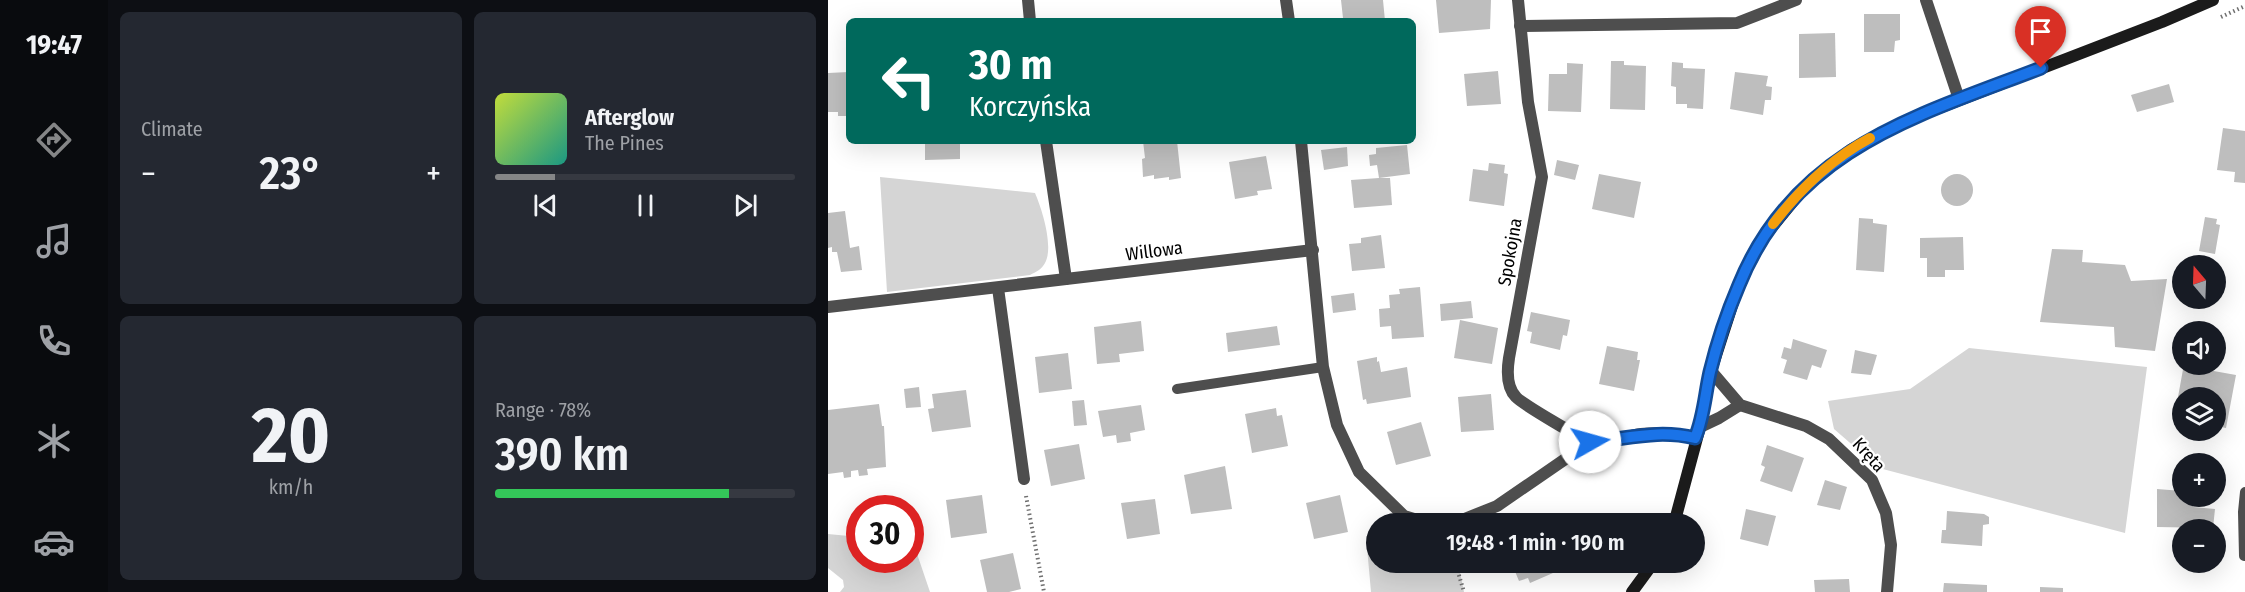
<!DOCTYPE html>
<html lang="en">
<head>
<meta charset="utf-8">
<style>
	:root { --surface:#171b24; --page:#242831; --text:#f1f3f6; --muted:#9ea1a6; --line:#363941; --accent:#858687 }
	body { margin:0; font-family:"Fira Sans Condensed",sans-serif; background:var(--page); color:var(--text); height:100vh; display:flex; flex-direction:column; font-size:22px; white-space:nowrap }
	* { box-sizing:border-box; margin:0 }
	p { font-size:20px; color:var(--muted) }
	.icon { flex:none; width:33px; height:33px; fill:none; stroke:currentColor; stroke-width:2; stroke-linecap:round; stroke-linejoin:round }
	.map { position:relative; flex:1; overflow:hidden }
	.panel { display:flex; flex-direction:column; gap:12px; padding:12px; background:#0d0f14; width:720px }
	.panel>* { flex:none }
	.top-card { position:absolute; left:18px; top:18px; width:570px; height:126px; border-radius:9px; box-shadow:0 6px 24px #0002; background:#00695c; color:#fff; overflow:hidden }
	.needle { width:39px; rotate:341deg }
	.fabs { position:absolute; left:1344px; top:255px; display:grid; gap:12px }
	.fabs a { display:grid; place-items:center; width:54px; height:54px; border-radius:50%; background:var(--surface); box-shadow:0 6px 24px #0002; font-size:30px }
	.speed { position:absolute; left:18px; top:495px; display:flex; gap:12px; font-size:30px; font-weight:700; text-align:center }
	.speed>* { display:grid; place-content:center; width:78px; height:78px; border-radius:50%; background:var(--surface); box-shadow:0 6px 24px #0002; line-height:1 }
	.speed .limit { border:9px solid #d22; background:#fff; color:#111 }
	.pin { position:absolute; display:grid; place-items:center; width:51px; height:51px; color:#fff; margin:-62px -26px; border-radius:50% 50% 50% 0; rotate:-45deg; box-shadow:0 0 6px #0007 }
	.pin .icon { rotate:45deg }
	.me { position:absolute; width:66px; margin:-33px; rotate:83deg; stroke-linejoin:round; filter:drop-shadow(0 0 4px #0008) }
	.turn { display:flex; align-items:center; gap:21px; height:126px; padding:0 24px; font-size:27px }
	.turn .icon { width:78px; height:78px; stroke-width:2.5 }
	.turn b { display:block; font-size:42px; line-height:51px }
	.big { font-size:45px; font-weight:600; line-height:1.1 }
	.panel .tile { flex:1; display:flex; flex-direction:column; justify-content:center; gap:9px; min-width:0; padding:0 21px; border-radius:9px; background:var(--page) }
	.panel .dial { align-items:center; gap:0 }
	.dial b { font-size:78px; line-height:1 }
	.song { display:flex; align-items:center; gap:18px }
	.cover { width:72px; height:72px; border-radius:9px; background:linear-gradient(135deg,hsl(70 70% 55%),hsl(170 70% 35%)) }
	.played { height:6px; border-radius:3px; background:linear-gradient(90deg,var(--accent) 20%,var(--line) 20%) }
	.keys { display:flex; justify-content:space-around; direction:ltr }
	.heat { display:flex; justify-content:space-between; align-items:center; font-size:33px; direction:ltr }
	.charge { height:9px; border-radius:4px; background:linear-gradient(90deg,#34c759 78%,var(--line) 0) }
	.panel .tiles { flex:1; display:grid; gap:12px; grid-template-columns:repeat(2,1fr) }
	.trip { position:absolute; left:538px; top:513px; width:339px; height:60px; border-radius:30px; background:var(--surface); box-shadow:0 6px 24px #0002; font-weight:600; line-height:60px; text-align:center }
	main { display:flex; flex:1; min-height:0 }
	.dock { display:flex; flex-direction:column; width:108px; justify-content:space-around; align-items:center; background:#090b0e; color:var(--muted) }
	.dock .icon { width:42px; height:42px }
	.dock .selected { color:var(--accent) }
	.dock b { font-size:27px; color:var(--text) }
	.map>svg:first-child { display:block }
</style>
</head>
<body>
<main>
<nav class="dock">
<b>19:47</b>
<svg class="icon selected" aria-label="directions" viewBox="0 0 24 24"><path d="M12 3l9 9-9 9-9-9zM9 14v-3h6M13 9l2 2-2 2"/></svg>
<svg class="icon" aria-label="music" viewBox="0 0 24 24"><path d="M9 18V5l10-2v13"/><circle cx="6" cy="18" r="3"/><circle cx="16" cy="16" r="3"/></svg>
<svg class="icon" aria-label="phone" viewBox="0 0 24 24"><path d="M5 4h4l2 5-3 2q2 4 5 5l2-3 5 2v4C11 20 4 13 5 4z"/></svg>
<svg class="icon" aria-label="climate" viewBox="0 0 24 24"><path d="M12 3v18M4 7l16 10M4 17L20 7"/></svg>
<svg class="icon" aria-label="car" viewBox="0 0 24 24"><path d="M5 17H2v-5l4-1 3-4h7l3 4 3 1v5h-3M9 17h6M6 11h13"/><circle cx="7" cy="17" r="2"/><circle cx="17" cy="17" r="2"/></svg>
</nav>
<section class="panel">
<div class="tiles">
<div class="tile"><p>Climate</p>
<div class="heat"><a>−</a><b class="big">23°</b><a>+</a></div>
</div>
<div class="tile">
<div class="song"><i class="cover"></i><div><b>Afterglow</b><p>The Pines</p></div></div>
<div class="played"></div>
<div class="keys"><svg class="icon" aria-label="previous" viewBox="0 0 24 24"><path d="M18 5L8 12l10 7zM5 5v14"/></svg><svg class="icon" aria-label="pause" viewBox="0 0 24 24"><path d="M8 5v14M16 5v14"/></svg><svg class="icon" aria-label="next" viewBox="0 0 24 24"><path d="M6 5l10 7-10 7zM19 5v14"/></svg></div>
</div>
<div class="tile dial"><b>20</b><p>km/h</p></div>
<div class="tile"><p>Range · 78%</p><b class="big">390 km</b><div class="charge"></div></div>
</div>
</section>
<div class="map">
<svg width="1417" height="592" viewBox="0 0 1417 592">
	<rect width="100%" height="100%" fill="#fff"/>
	<g fill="#d5d5d5">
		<path d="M52,177L207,193C214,209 226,247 217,263C214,269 208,272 202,275L59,292Z"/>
		<polygon points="1141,348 1319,367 1297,533 1051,468 1006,429 1000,401 1082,389"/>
		<polygon points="0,534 31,537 32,560 82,560 83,542 85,542 102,592 12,592 16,587 15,580 0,568"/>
		<polygon points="538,536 549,537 549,562 630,563 636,592 543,592"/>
	</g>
	<g fill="#bebebe">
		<polygon points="513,0 555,0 557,21 520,21 519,18 515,18"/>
		<polygon points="608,0 663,0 662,29 611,33"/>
		<polygon points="1036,14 1072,14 1072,40 1067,41 1066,52 1036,52"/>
		<polygon points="1007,33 1008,77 971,78 971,34"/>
		<polygon points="783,61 796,61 796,65 818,66 817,110 782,109"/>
		<polygon points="844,62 855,63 855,68 877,69 875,109 859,108 859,104 848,104 848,87 843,86"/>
		<polygon points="739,63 755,64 753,112 720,111 721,74 739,74"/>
		<polygon points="670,71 673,104 639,106 636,74"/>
		<polygon points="21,72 21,116 10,116 10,112 0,112 0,73"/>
		<polygon points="907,72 940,76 938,86 944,87 943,100 937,100 935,115 902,109"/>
		<polygon points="1341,84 1346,102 1309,112 1303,95"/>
		<polygon points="1395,128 1417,131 1417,183 1406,182 1407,172 1389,170"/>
		<polygon points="97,141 132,141 132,159 97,160"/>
		<polygon points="315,141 349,141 353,178 341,180 341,177 326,179 326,175 315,177 314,159 317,158"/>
		<polygon points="579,145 582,174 551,178 549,165 542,166 541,155 548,154 548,148"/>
		<polygon points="519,147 520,166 496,170 493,150"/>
		<polygon points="438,156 444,189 429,191 430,195 407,199 401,162"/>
		<polygon points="729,160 751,165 747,180 726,175"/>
		<polygon points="661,163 677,165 676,173 680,174 676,206 641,201 645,169 660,171"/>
		<polygon points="771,174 813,182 806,218 764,209"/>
		<circle cx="1129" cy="190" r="16"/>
		<polygon points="551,178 562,178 564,205 526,208 523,180"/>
		<polygon points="17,211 22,248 31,246 34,270 13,272 9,252 4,252 4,247 0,248 0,213"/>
		<polygon points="1377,217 1389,219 1388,224 1392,225 1387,254 1371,251"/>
		<polygon points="1031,218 1045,219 1045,223 1059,225 1056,272 1028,270"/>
		<polygon points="553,235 557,268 524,271 521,244 533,243 533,238"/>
		<polygon points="1135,237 1136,270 1117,270 1117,277 1099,277 1099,258 1092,258 1092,238"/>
		<polygon points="1224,249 1255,250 1254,262 1297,265 1303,281 1339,279 1327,351 1287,347 1286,327 1212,322"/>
		<polygon points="592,287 596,337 564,339 563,326 552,327 551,309 562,308 561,295 572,294 571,289"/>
		<polygon points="526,293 528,310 505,313 503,296"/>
		<polygon points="643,301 645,318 613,321 612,304"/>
		<polygon points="703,312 742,320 739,336 735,335 732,350 702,343 704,332 699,331"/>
		<polygon points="632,320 670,328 664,364 626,358"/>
		<polygon points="313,321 316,351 291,354 292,362 269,364 266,327"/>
		<polygon points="449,326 452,345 400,352 398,333"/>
		<polygon points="965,339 999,350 993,368 984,365 979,380 955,373 959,360 953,358 956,347 963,349"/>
		<polygon points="779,346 810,352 809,360 812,360 806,391 771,384"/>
		<polygon points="1027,350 1049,355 1043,375 1023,373"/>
		<polygon points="240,353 244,389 211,393 207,357"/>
		<polygon points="549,357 549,362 551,361 553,372 579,367 583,397 539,404 538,399 535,400 529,361"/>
		<polygon points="1356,364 1380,364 1380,370 1408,375 1398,428 1388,426 1388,398 1354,398 1354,420 1346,419"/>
		<polygon points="91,387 93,407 78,408 76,389"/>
		<polygon points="138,390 143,427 104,432 100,409 106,408 104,394"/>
		<polygon points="663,394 666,430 633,432 630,397"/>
		<polygon points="256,400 259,425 246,426 244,401"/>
		<polygon points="51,404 54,426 56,426 58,467 39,469 40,475 31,476 30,470 23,471 23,477 16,478 15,472 0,474 0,410"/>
		<polygon points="313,405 317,430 302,433 303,441 289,443 288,435 275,437 270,411"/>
		<polygon points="448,408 449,416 454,415 460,446 424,453 417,414"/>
		<polygon points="593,422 603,456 568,465 559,432"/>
		<polygon points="251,444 257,479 223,486 216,450"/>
		<polygon points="939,445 976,458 964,492 932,481 937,467 933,465"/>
		<polygon points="397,466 404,509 363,514 356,475"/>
		<polygon points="997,480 1019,487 1012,510 989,505"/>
		<polygon points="1329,489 1354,491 1354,496 1366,496 1365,507 1387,509 1385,528 1329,527"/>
		<polygon points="154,495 159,533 123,538 118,500"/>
		<polygon points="512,495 520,532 486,539 478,503"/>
		<polygon points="327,499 332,534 299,539 293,503"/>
		<polygon points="918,509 948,516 940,546 912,539"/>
		<polygon points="1119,511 1156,514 1161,517 1161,524 1155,525 1154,546 1113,543 1114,530 1118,530"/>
		<polygon points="185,553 193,589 181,592 159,592 152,560"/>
		<polygon points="693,562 741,562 740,565 724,571 725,573 702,583 700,578 691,581 686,569 694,566"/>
		<polygon points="1021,579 1022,592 987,592 986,580"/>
		<polygon points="1116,583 1159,585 1159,592 1115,592"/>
		<polygon points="1212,587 1235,588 1235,592 1212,592"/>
	</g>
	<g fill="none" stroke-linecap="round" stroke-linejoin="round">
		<g stroke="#707070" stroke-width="4" stroke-dasharray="1.5 3" stroke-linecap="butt">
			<polyline points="1393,17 1417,6"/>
			<polyline points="198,496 216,592"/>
			<polyline points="627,562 636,592"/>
		</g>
		<g stroke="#4e4e4e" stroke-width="10">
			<polyline points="349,389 495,367"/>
			<polyline points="1416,556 1415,512 1417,492"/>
		</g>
		<g stroke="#4e4e4e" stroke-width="12">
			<polyline points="200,0 202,21"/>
			<polyline points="458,0 461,21"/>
			<path d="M690,0L700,102L714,177L681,358C679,371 678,387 688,397C693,403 755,440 763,442C778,445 797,436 813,434C832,432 849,434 867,438"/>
			<polyline points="1098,0 1131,99"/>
			<polyline points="692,26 909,23 968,0"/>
			<polyline points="218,141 238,279"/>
			<polyline points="473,141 495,367 509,425 531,472 576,516 603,524"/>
			<polyline points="170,288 196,479"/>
			<polyline points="0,307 485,250"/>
			<polyline points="883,371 912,405 978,426 1001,439 1044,480 1058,513 1063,545 1059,592"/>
			<polyline points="872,427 891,418 912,405"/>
			<polyline points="624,524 669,506 762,442"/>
		</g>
		<g stroke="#1b1b1b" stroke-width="12">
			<polyline points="846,524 872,427 883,371 911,284 935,238 976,188 1024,149 1075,122 1334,22 1385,0"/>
			<polyline points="804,592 826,562"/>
		</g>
	</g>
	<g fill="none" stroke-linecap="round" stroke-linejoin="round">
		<g stroke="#114b97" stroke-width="15">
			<path id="route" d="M762,442C800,439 829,429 867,438C876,417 877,394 882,372C889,343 899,313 911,285C966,149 1088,116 1213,68"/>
		</g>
		<use href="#route" stroke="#1a73e8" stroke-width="10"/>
		<path stroke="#f59e0b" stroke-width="10" d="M945,224C972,189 1003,159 1042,138"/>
	</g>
	<g text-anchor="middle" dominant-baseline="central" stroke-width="4.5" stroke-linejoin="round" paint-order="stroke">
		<g font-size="18" fill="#000" stroke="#fff">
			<text transform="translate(326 251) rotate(-7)">Willowa</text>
			<text transform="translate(682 252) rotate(-80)">Spokojna</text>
			<text transform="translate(1041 455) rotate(48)">Kręta</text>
		</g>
	</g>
</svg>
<div class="fabs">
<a><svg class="needle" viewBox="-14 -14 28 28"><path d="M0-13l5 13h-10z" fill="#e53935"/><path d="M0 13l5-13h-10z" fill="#9ea1a6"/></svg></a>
<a><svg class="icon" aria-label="sound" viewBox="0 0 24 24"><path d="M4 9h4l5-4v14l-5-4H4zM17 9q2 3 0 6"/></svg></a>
<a><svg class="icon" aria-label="layers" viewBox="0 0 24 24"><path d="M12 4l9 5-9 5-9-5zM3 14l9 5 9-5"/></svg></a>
<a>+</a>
<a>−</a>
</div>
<div class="speed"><div class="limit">30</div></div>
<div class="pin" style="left:1213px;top:68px;background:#d93025"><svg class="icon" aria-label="arrive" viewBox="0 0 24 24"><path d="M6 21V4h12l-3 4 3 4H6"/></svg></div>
<svg class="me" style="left:762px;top:442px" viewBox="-20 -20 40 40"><circle r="19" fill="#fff"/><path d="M0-13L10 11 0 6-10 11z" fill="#1a73e8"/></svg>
<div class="trip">19:48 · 1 min · 190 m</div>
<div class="top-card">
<div class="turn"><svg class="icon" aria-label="left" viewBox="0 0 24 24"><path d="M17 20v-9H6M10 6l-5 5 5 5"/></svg><div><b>30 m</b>Korczyńska</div></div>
</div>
</div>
</main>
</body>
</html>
